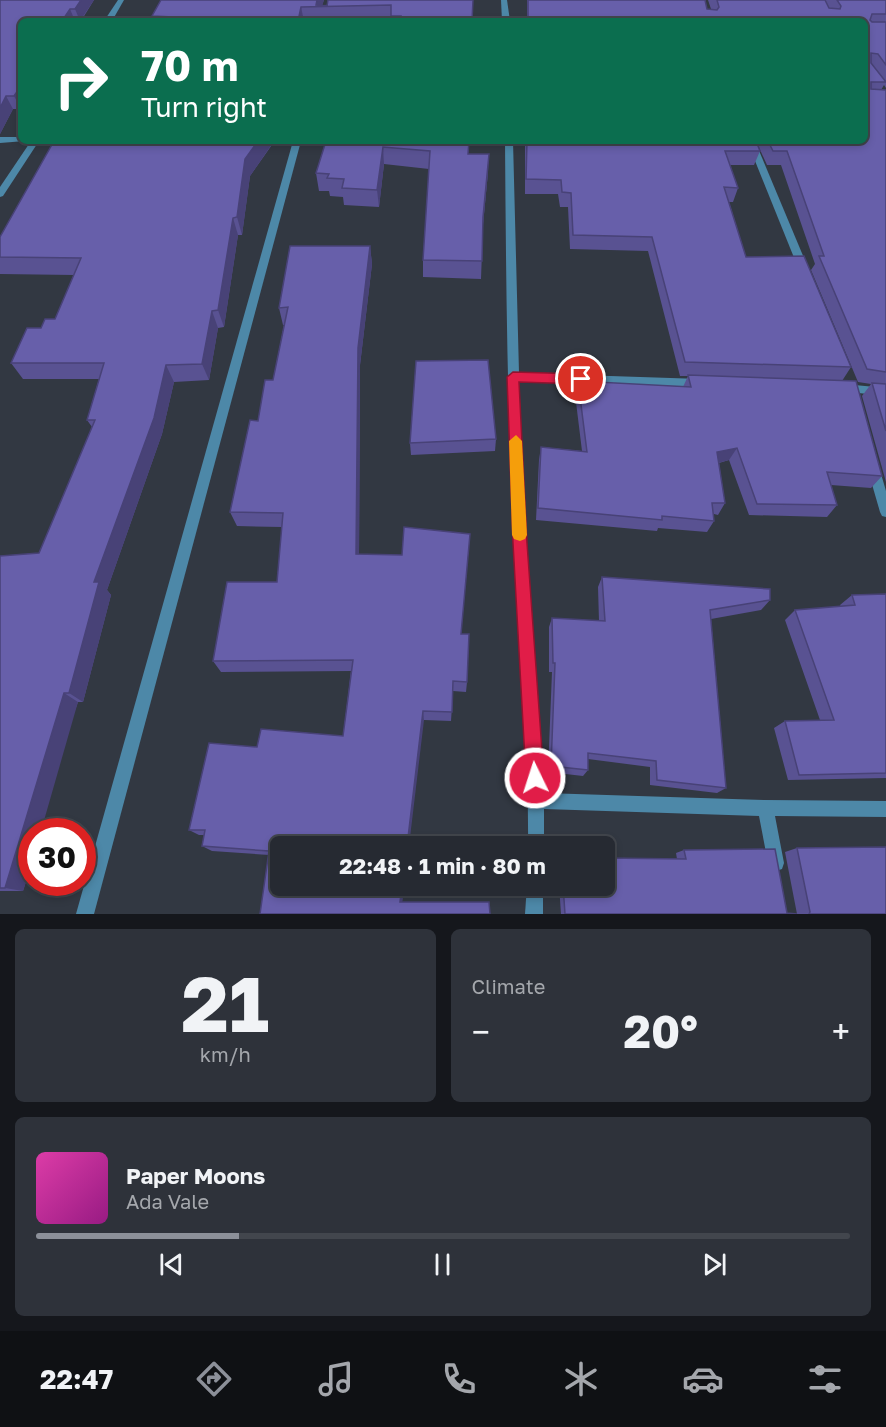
<!DOCTYPE html>
<html lang="en">
<head>
<meta charset="utf-8">
<style>
	:root { --surface:#262a32; --page:#2e323a; --text:#f1f3f6; --muted:#a4a7ac; --line:#42464d; --accent:#8c9099 }
	body { margin:0; font-family:"Golos Text",sans-serif; background:var(--page); color:var(--text); height:100vh; display:flex; flex-direction:column; font-size:22px; white-space:nowrap }
	* { box-sizing:border-box; margin:0 }
	p { font-size:20px; color:var(--muted) }
	.icon { flex:none; width:33px; height:33px; fill:none; stroke:currentColor; stroke-width:2; stroke-linecap:round; stroke-linejoin:round }
	.map { position:relative; height:914px; overflow:hidden }
	.side { display:flex; flex-direction:column; gap:15px; padding:15px; background:#15171c; flex:1 }
	.side>* { flex:none }
	.top-card { position:absolute; left:18px; top:18px; width:850px; height:126px; border-radius:9px; box-shadow:0 3px 9px #0003,0 0 0 2px var(--line); background:#0b6e4f; color:#fff; overflow:hidden }
	.speed { position:absolute; left:18px; top:818px; display:flex; gap:12px; font-size:30px; font-weight:700; text-align:center }
	.speed>* { display:grid; place-content:center; width:78px; height:78px; border-radius:50%; background:var(--surface); box-shadow:0 3px 9px #0003,0 0 0 2px var(--line); line-height:1 }
	.speed .limit { border:9px solid #d22; background:#fff; color:#111 }
	.pin { position:absolute; display:grid; place-items:center; width:51px; height:51px; color:#fff; margin:-26px; border:3px solid #fff; border-radius:50%; box-shadow:0 2px 6px #0007 }
	.me { position:absolute; width:66px; margin:-33px; rotate:356deg; stroke-linejoin:round; filter:drop-shadow(0 0 4px #0008) }
	.turn { display:flex; align-items:center; gap:21px; height:126px; padding:0 24px; font-size:27px }
	.turn .icon { width:78px; height:78px; stroke-width:2.5 }
	.turn b { display:block; font-size:42px; line-height:51px }
	.big { font-size:45px; font-weight:700; line-height:1.1 }
	.side .tile { flex:1; display:flex; flex-direction:column; justify-content:center; gap:9px; min-width:0; padding:0 21px; border-radius:9px; background:var(--page) }
	.side .dial { align-items:center; gap:0 }
	.dial b { font-size:78px; line-height:1 }
	.song { display:flex; align-items:center; gap:18px }
	.cover { width:72px; height:72px; border-radius:9px; background:linear-gradient(135deg,hsl(320 70% 55%),hsl(310 70% 35%)) }
	.played { height:6px; border-radius:3px; background:linear-gradient(90deg,var(--accent) 25%,var(--line) 25%) }
	.keys { display:flex; justify-content:space-around; direction:ltr }
	.heat { display:flex; justify-content:space-between; align-items:center; font-size:33px; direction:ltr }
	.side .tiles { flex:1; display:grid; gap:15px; grid-template-columns:1fr 1fr }
	.tile:last-child { grid-column:span 2 }
	.trip { position:absolute; left:270px; top:836px; width:345px; height:60px; border-radius:9px; background:var(--surface); box-shadow:0 3px 9px #0003,0 0 0 2px var(--line); font-weight:700; line-height:60px; text-align:center }
	.dock { display:flex; height:96px; justify-content:space-around; align-items:center; background:#0f1114; color:var(--muted) }
	.dock .icon { width:42px; height:42px }
	.dock .current { color:var(--accent) }
	.dock b { font-size:27px; color:var(--text) }
	.map>svg:first-child { display:block }
</style>
</head>
<body>
<div class="map">
<svg width="886" height="914" viewBox="0 0 886 914">
	<rect width="100%" height="100%" fill="#323842"/>
	<g fill="none" stroke-linecap="round" stroke-linejoin="round">
		<g fill="#4d88a8" fill-rule="evenodd">
			<polygon points="118,0 124,0 112,21 104,21"/>
			<polygon points="501,0 507,0 510,21 502,21"/>
			<polygon points="0,137 21,137 21,141 25,141 0,143"/>
			<polygon points="31,141 39,141 3,196 0,197 0,187"/>
			<polygon points="293,141 301,141 94,914 76,914"/>
			<path d="M505,141H513L519,373L701,379L707,383L701,387L519,381L526,541L544,793L765,800L886,801V817L775,816L784,863L782,869L776,871L770,869L768,863L759,816L544,809V846H528C529,744 518,643 514,541C507,408 506,275 505,141Z"/>
			<polygon points="747,141 755,141 809,270 808,272 800,272 799,270"/>
			<polygon points="844,384 886,388 886,396 840,391 838,388 840,385"/>
			<polygon points="873,462 877,463 879,467 886,491 886,517 882,516 880,512 867,467 869,463"/>
			<polygon points="527,885 543,885 543,914 525,914"/>
		</g>
	</g>
	<g fill="#595292">
		<polygon points="0,0 94,0 81,21 21,21 21,109 13,109 0,134"/>
		<polygon points="161,0 324,0 322,5 473,0 472,21 154,21 152,16"/>
		<polygon points="527,0 705,0 707,9 711,9 708,0 886,0 886,88 884,85 881,90 886,90 886,482 862,396 871,384 858,382 811,270 815,264 781,165 767,165 756,141 866,141 866,21 527,21"/>
		<polygon points="326,141 468,154 488,172 483,225 481,279 423,277 423,260 429,169 384,164 379,207 344,205 343,197 330,196 329,191 319,191 316,173"/>
		<polygon points="525,141 756,141 760,151 754,165 730,165 738,188 733,202 729,202 746,257 851,367 842,381 882,476 871,488 831,485 837,505 827,517 749,515 729,460 719,463 725,503 718,515 714,514 714,521 707,532 658,528 657,531 536,520 539,460 541,447 582,451 575,394 578,381 683,387 688,376 680,376 648,251 570,249 568,207 560,207 558,194 525,194"/>
		<polygon points="274,142 250,176 242,235 238,235 224,327 218,328 209,380 174,382 162,434 107,590 111,595 83,702 78,702 32,831 32,863 23,891 0,891 0,556 39,553 92,427 87,420 99,379 23,379 11,363 41,328 55,319 74,275 0,274 0,237"/>
		<polygon points="370,246 372,264 360,365 359,554 461,634 467,682 466,692 453,691 451,721 424,720 280,885 404,885 402,902 260,914 269,855 212,851 202,846 204,835 199,835 189,830 257,747 343,736 351,671 221,672 213,661 277,582 282,527 237,526 230,512 258,421 273,380 284,325 283,325 279,308"/>
		<polygon points="496,439 495,451 411,455 410,443"/>
		<polygon points="602,577 770,600 761,610 711,619 726,788 717,793 650,785 650,767 588,759 588,770 583,776 548,772 552,672 549,672 549,627 552,618 599,621 598,587"/>
		<polygon points="886,594 886,778 788,780 774,728 785,721 820,720 785,620 795,610 841,607 840,605 852,595"/>
		<polygon points="797,848 886,914 561,914 559,885 604,885 677,859 676,853 684,850 787,913 797,914 785,852"/>
	</g>
	<g fill="#484277">
		<polygon points="81,0 94,0 80,21 75,9"/>
		<polygon points="317,0 324,0 322,7 316,7"/>
		<polygon points="301,7 304,21 298,21"/>
		<polygon points="70,9 75,21 62,21"/>
		<polygon points="21,86 21,109 14,96"/>
		<polygon points="6,96 13,109 0,134 0,108"/>
		<polygon points="258,141 274,141 250,176 242,235 237,217 245,159"/>
		<polygon points="383,147 384,164 379,207 377,190"/>
		<polygon points="489,154 488,172 482,234 483,217"/>
		<polygon points="233,218 238,235 224,327 218,310"/>
		<polygon points="370,246 372,264 360,365 359,567 356,554 358,348"/>
		<polygon points="212,311 218,328 209,380 202,364"/>
		<polygon points="166,365 174,382 162,434 107,590 111,595 83,702 69,693 94,582"/>
		<polygon points="737,448 729,460 710,465 717,452"/>
		<polygon points="64,693 78,702 41,831 32,831 32,863 23,891 5,888"/>
		<polygon points="423,711 424,720 409,846 407,846"/>
		<polygon points="402,885 404,885 402,904 400,902"/>
	</g>
	<g fill="#675faa" stroke="#484277" stroke-width="1.5">
		<polygon points="0,0 81,0 75,9 70,9 62,21 21,21 21,86 14,96 6,96 0,108"/>
		<polygon points="161,0 317,0 316,5 327,6 328,0 473,0 472,21 400,21 401,16 391,16 391,5 301,7 298,21 168,21 172,17 152,16"/>
		<polygon points="528,0 705,0 707,9 717,10 719,7 717,0 825,0 829,8 840,9 841,6 837,0 886,0 886,14 872,14 870,20 872,22 886,22 886,65 878,54 871,53 871,63 886,82 871,82 871,89 886,90 886,372 867,369 819,256 824,256 787,151 773,151 768,141 866,141 866,21 528,21"/>
		<polygon points="54,141 258,141 245,159 237,217 233,218 218,310 212,311 202,364 166,365 154,418 94,582 99,582 69,693 64,693 5,888 0,888 0,556 39,553 95,420 87,420 104,363 11,363 27,328 41,328 45,319 55,319 81,258 0,257 0,237"/>
		<polygon points="326,141 469,141 468,154 489,154 483,217 482,261 423,260 430,151 383,147 377,190 342,188 344,179 327,178 329,174 316,173"/>
		<polygon points="527,141 756,141 760,151 725,151 738,188 724,187 746,257 804,256 851,367 685,362 652,237 573,235 571,193 562,192 561,180 526,179"/>
		<polygon points="290,246 370,246 358,348 356,554 402,555 404,527 470,534 461,634 469,634 467,682 453,681 452,712 423,711 407,846 280,846 280,885 402,885 400,902 489,902 490,914 260,914 269,851 202,846 205,830 189,830 209,743 257,747 261,729 343,736 353,660 213,661 227,582 277,582 283,513 230,512 250,420 258,421 265,380 273,380 288,307 279,308"/>
		<polygon points="488,360 496,439 410,443 416,361"/>
		<polygon points="688,375 856,381 882,476 827,472 837,505 757,504 737,448 717,452 725,503 712,503 714,521 662,516 662,520 538,508 541,447 587,452 578,381 691,387"/>
		<polygon points="872,383 886,384 886,431"/>
		<polygon points="602,577 770,589 770,600 710,610 726,788 657,780 656,761 588,753 588,770 551,766 555,663 553,663 552,618 605,621"/>
		<polygon points="886,594 886,773 799,775 785,721 834,720 795,610 855,605 852,595"/>
		<polygon points="886,847 886,914 809,914 810,912 797,848"/>
		<polygon points="775,849 787,913 797,914 565,914 563,885 604,885 604,858 686,859 684,850"/>
	</g>
	<polygon fill="#e11d48" stroke="#92132f" stroke-width="1.5" points="513,372 581,374 587,379 581,384 519,382 527,543 544,778 541,784 535,787 529,784 526,778 513,543 507,377"/>
	<polygon fill="#f59e0b" points="516,435 522,441 527,535 525,539 520,541 514,539 512,535 509,441"/>
</svg>
<div class="speed"><div class="limit">30</div></div>
<div class="pin" style="left:581px;top:379px;background:#d93025"><svg class="icon" aria-label="arrive" viewBox="0 0 24 24"><path d="M6 21V4h12l-3 4 3 4H6"/></svg></div>
<svg class="me" style="left:535px;top:778px" viewBox="-20 -20 40 40"><circle r="17" fill="#e11d48" stroke="#fff" stroke-width="3"/><path d="M0-11L8 9 0 5-8 9z" fill="#fff"/></svg>
<div class="trip">22:48 · 1 min · 80 m</div>
<div class="top-card">
<div class="turn"><svg class="icon" aria-label="right" viewBox="0 0 24 24"><path d="M7 20v-9h11M14 6l5 5-5 5"/></svg><div><b>70 m</b>Turn right</div></div>
</div>
</div>
<section class="side">
<div class="tiles">
<div class="tile dial"><b>21</b><p>km/h</p></div>
<div class="tile"><p>Climate</p>
<div class="heat"><a>−</a><b class="big">20°</b><a>+</a></div>
</div>
<div class="tile">
<div class="song"><i class="cover"></i><div><b>Paper Moons</b><p>Ada Vale</p></div></div>
<div class="played"></div>
<div class="keys"><svg class="icon" aria-label="previous" viewBox="0 0 24 24"><path d="M18 5L8 12l10 7zM5 5v14"/></svg><svg class="icon" aria-label="pause" viewBox="0 0 24 24"><path d="M8 5v14M16 5v14"/></svg><svg class="icon" aria-label="next" viewBox="0 0 24 24"><path d="M6 5l10 7-10 7zM19 5v14"/></svg></div>
</div>
</div>
</section>
<nav class="dock">
<b>22:47</b>
<svg class="icon current" aria-label="directions" viewBox="0 0 24 24"><path d="M12 3l9 9-9 9-9-9zM9 14v-3h6M13 9l2 2-2 2"/></svg>
<svg class="icon" aria-label="music" viewBox="0 0 24 24"><path d="M9 18V5l10-2v13"/><circle cx="6" cy="18" r="3"/><circle cx="16" cy="16" r="3"/></svg>
<svg class="icon" aria-label="phone" viewBox="0 0 24 24"><path d="M5 4h4l2 5-3 2q2 4 5 5l2-3 5 2v4C11 20 4 13 5 4z"/></svg>
<svg class="icon" aria-label="climate" viewBox="0 0 24 24"><path d="M12 3v18M4 7l16 10M4 17L20 7"/></svg>
<svg class="icon" aria-label="car" viewBox="0 0 24 24"><path d="M5 17H2v-5l4-1 3-4h7l3 4 3 1v5h-3M9 17h6M6 11h13"/><circle cx="7" cy="17" r="2"/><circle cx="17" cy="17" r="2"/></svg>
<svg class="icon" aria-label="filters" viewBox="0 0 24 24"><path d="M4 7h16M4 17h16"/><circle cx="9" cy="7" r="2"/><circle cx="15" cy="17" r="2"/></svg>
</nav>
</body>
</html>
